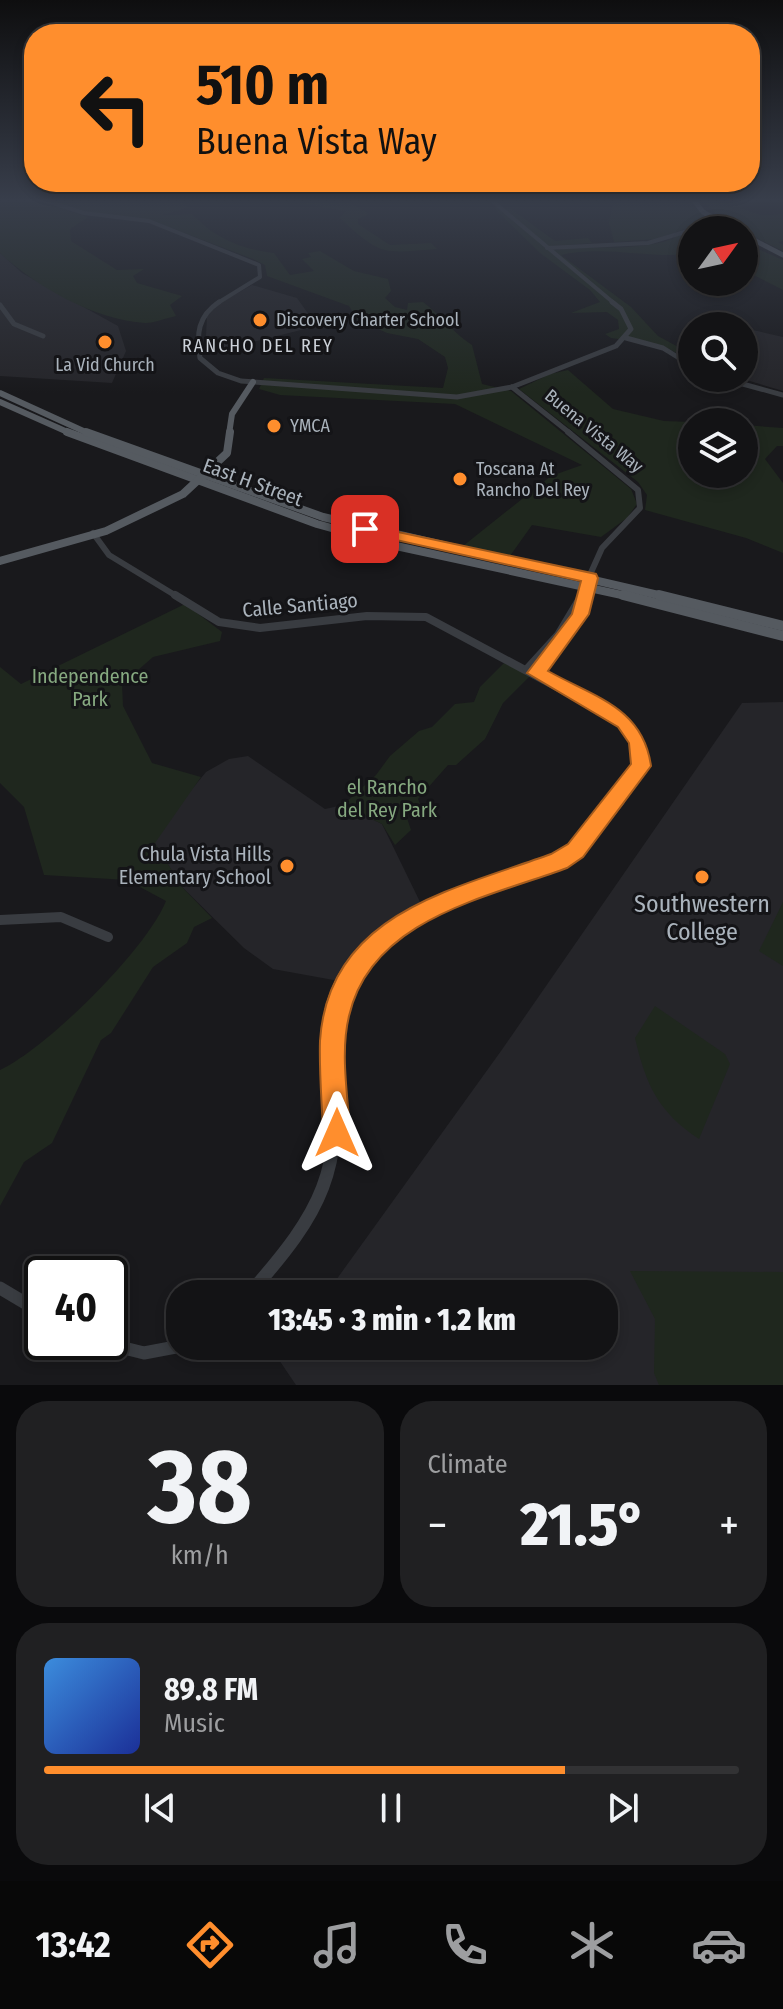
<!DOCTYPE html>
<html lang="en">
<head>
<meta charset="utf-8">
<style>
	:root { --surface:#131315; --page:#202022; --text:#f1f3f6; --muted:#9d9ea0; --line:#323234; --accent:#ff8e2d }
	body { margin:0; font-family:"Fira Sans Condensed",sans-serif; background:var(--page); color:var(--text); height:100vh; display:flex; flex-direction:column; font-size:30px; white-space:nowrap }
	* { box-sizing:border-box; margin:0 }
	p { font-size:26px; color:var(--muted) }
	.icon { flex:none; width:44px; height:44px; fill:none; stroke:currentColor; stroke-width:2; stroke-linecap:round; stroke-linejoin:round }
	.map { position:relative; height:1385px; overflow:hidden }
	.panel { display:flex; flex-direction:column; gap:16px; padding:16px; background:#0a0a0c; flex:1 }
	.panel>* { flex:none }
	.guide { position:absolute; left:24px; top:24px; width:736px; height:168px; border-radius:32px; box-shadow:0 4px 12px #0003,0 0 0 2px var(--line); background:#ff8e2d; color:#111; overflow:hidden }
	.needle { width:52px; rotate:57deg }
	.tools { position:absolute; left:678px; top:216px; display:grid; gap:16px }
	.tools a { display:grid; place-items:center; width:80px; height:80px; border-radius:50%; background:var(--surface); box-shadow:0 4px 12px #0003,0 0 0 2px var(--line); font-size:40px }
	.speed { position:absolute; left:24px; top:1256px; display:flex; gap:16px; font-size:40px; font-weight:700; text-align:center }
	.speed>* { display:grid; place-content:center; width:104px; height:104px; border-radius:50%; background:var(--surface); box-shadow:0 4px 12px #0003,0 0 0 2px var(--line); line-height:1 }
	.speed .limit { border:4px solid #111; border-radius:12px; background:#fff; color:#111 }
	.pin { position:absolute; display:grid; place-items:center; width:68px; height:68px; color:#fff; margin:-34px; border-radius:16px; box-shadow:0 4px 12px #0006 }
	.me { position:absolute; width:88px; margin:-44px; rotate:0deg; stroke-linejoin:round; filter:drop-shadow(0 0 6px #0008) }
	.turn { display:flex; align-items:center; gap:28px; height:168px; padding:0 40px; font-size:36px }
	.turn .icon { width:104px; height:104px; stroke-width:2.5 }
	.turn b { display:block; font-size:56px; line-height:68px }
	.big { font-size:60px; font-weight:800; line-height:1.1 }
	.panel .card { flex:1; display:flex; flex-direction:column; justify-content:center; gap:12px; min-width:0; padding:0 28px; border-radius:32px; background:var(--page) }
	.panel .dial { align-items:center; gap:0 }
	.dial b { font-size:104px; line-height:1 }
	.song { display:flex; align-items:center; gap:24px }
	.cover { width:96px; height:96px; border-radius:12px; background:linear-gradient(135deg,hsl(210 70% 55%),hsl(230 70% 35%)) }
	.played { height:8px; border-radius:4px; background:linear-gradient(90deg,var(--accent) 75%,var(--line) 75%) }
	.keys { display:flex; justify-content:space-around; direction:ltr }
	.heat { display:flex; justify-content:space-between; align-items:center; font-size:44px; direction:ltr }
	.panel .tiles { flex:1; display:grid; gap:16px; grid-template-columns:1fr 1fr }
	.card:last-child { grid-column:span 2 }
	.trip { position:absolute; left:166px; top:1280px; width:452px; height:80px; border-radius:32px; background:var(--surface); box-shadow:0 4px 12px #0003,0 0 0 2px var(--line); font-weight:800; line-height:80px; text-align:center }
	.dock { display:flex; height:128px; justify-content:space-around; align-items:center; background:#080808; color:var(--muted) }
	.dock .icon { width:56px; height:56px }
	.dock .current { color:var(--accent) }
	.dock b { font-size:36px; color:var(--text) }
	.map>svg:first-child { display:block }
</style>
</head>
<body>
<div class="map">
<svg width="783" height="1385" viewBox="0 0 783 1385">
	<rect width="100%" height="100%" fill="#19191c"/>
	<g fill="#252529">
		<polygon points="0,253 22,273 118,326 126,351 112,383 0,376"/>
		<polygon points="252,285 297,298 317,326 205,354 207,317 216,305"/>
		<polygon points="744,328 783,337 783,391 740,378 744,378"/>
		<polygon points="783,702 783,1385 296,1385 279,1360 289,1346 604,1346 604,1294 326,1294 501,1051 742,703"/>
		<polygon points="248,756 325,809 343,805 382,824 422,906 395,920 356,956 339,981 273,969 244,948 182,887 154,842 173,812 206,772 229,759"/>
	</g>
	<g fill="#1f271e">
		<path d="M0,199H31L88,217L70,229L71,241L117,270L144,269L133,276L137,283L182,296L170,305L176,316C166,318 155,323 145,323C94,320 36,286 0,253Z"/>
		<path d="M61,199H178L188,207L163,215L192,214C216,239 241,249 274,253L290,275L314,271L302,259L311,257L308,253L320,251L354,271L388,279L391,291L385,298L395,307L407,310L408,303L423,302C442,316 453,333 472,345L482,384L511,391L631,489L637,504L627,518L601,537L532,525L510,556L463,546L551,476L582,465L455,404L280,395L259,389L264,378L443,388L448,368L445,357L418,339L387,333L357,319L349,306L267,276L265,265L253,259L153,221L88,212L54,202Z"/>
		<path d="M278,199L349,202L369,214L358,219V224L390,245L431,243L437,249C382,253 382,257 340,218L346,211Z"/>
		<polygon points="614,199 689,199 707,221 657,239 614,242 609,223"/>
		<polygon points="701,199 754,199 760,202 741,203 740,208 761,215 783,214 783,241 778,242 783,245 783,251 726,223"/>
		<path d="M494,208L511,209L555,241L588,238L592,243L552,246L555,250C590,245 628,251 663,242C679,238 693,224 710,229L692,230V254C648,259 604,245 561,255L631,307L658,336L682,349L692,361L661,345L611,338L605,334L619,329L618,320L607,312L571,313L600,302L590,290L540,253Z"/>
		<polygon points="744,243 783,260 783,290 744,270"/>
		<polygon points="568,370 613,409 664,421 692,422 692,474 744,474 744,425 783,428 783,446 777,446 765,459 783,483 783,553 746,538 645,510 647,495 638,482 519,389 550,374"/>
		<path d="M185,604L222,632L220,641L153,657L122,684L123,706L152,763L201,777L155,843L182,887L212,918L194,927L187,943L153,967L111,1033L101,1040L52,1143L24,1162L0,1206V1070C47,1048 147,949 166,901L127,880L44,875L24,807L0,783V667L21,684Z"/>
		<polygon points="504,663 530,676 503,703 485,739 456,765 448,765 418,799 420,804 406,815 411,830 395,845 382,824 343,805 376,775 390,756 419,731 432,727 455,704 474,702 480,687"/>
		<polygon points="783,902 783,966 759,951"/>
		<path d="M655,1006L725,1054L730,1064L699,1139C658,1112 646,1085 635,1038Z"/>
		<polygon points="630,1271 783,1272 783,1385 659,1385 654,1373 655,1319"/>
	</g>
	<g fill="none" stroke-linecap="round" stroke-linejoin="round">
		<g stroke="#393c41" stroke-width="4">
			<polyline points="40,199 84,213 149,221 259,265 260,277 216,304"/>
			<polyline points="490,199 615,304"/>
			<polyline points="547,248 648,243 718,222"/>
		</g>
		<g stroke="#393c41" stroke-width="5">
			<path d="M219,302C198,316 196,334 200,358L218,373L241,381L457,397L512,387L616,346L631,329L621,309L612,302"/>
			<polyline points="0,305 14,324 43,336"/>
			<polyline points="626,338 663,348 692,366"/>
			<polyline points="721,378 783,395"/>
			<polyline points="512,387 571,434"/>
		</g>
		<g stroke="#393c41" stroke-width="6">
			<polyline points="568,432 638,490 640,508 602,548 580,597"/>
			<polyline points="93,533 109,555 178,597"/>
			<polyline points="587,586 587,597"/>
		</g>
		<g stroke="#393c41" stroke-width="8">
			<path d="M175,595L219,622L260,628L367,616L426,617L626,724C651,751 638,776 619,803"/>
			<polyline points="527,669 558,635 582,595"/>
			<path d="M536,673C557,650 582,627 587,595"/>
		</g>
		<g stroke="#393c41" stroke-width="10">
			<polyline points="0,920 61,917 108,937"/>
			<path d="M334,1061C327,938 419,914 513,878C528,873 545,868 559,861C583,848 603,822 620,801"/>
		</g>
		<g stroke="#393c41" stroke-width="13">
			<polyline points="0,1288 42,1313"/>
			<path d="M249,1294C324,1209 342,1173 334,1059"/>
			<polyline points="100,1342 144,1353 181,1346"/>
		</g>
		<g stroke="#555a60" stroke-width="5">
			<polyline points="693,199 703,212 734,230"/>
			<polyline points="744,235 783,255"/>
		</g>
		<g stroke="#555a60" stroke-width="6">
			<polyline points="0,393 90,434"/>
			<polyline points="0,402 72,434"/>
			<polyline points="229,434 232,414 253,382"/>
		</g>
		<g stroke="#555a60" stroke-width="8">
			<polyline points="67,432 317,524 396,546 631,597"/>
			<polyline points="86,432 323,517 667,597"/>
			<polyline points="0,561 106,531 183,494 227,453 230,432"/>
		</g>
		<g stroke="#555a60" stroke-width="10">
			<polyline points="623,595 783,636"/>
			<polyline points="659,595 783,626"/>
		</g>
	</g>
	<linearGradient id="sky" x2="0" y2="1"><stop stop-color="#0e0e0f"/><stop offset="0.51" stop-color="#383e4b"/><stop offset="1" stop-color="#383e4b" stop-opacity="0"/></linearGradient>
	<rect width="783" height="393" fill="url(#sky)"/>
	<path fill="#ff8e2d" stroke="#a65c1d" stroke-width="2" d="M365,525L596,574L598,578L589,614L548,671C594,697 643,707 651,766L583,857L567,868C486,898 371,919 349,1016C340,1053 348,1096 350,1133L346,1143L337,1147L327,1143L323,1133C322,1103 319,1071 320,1041C328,913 453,890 551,854L568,844L631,764L629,743L618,727L527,673L572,614L581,581L360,532V526Z"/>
	<g fill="#ff8e2d" stroke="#141417" stroke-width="3">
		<circle cx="260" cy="320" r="8"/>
		<circle cx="105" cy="342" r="8"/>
		<circle cx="274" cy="426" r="8"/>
		<circle cx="460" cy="479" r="8"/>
		<circle cx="287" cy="866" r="8"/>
		<circle cx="702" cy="877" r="8"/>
	</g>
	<g text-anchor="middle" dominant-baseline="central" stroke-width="6" stroke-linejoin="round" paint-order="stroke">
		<g font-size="18" fill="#aab3bc" stroke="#141417" text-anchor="start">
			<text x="276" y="320">Discovery Charter School</text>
			<text x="105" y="365" text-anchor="middle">La Vid Church</text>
			<text x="290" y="426">YMCA</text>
			<text x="476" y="469">Toscana At<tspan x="476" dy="21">Rancho Del Rey</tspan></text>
		</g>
		<g font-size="18" letter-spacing="2" fill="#ccd1d8" stroke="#141417">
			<text x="258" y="346">RANCHO DEL REY</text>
		</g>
		<g font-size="18" fill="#aab3bc" stroke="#141417">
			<text transform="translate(594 431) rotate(39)">Buena Vista Way</text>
		</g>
		<g font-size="20" fill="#aab3bc" stroke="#141417">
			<text transform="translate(253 482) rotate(20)">East H Street</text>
			<text transform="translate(300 605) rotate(-5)">Calle Santiago</text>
		</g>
		<g font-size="20" fill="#86a980" stroke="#141417">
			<text x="90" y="676">Independence<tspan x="90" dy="23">Park</tspan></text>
			<text x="387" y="787">el Rancho<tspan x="387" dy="23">del Rey Park</tspan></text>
		</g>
		<g font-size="20" fill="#aab3bc" stroke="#141417" text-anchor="end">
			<text x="271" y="854">Chula Vista Hills<tspan x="271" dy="23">Elementary School</tspan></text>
		</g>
		<g font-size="24" fill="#aab3bc" stroke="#141417">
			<text x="702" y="904">Southwestern<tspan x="702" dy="28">College</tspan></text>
		</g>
	</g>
</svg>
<div class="tools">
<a><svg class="needle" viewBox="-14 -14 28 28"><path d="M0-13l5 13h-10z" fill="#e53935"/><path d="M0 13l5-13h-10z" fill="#9d9ea0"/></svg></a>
<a><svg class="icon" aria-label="search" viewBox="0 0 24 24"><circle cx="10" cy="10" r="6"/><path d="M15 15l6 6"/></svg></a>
<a><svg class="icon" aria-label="layers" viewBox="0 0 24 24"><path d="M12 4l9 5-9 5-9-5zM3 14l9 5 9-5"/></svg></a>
</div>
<div class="speed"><div class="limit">40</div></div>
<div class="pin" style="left:365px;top:529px;background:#d93025"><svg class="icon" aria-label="arrive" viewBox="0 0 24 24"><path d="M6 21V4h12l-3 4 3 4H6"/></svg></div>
<svg class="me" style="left:337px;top:1133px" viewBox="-20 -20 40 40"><path d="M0-17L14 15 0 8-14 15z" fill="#ff8e2d" stroke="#fff" stroke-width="4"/></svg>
<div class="trip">13:45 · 3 min · 1.2 km</div>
<div class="guide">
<div class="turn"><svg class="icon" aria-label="left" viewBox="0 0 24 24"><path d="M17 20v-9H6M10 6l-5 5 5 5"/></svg><div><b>510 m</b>Buena Vista Way</div></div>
</div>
</div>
<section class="panel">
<div class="tiles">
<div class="card dial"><b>38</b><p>km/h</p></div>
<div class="card"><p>Climate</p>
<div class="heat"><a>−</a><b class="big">21.5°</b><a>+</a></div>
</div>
<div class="card">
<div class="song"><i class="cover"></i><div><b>89.8 FM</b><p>Music</p></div></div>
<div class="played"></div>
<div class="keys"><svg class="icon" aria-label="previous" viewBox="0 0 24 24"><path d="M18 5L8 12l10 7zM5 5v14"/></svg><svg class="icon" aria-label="pause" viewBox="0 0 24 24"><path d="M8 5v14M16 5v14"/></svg><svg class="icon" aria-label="next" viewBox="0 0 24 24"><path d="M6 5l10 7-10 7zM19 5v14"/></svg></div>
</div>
</div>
</section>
<nav class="dock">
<b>13:42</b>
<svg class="icon current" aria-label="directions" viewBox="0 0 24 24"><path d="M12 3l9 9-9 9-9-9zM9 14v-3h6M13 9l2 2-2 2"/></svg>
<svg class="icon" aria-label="music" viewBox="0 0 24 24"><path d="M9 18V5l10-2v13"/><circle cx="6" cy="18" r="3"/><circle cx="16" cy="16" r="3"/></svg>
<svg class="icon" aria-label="phone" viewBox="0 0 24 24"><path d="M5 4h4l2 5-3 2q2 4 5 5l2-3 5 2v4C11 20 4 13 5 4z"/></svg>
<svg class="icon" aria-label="climate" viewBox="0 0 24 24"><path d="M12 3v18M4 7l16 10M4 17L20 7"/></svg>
<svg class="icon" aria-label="car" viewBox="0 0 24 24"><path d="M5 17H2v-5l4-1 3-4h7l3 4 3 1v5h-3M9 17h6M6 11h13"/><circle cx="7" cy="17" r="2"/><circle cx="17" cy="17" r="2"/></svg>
</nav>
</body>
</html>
